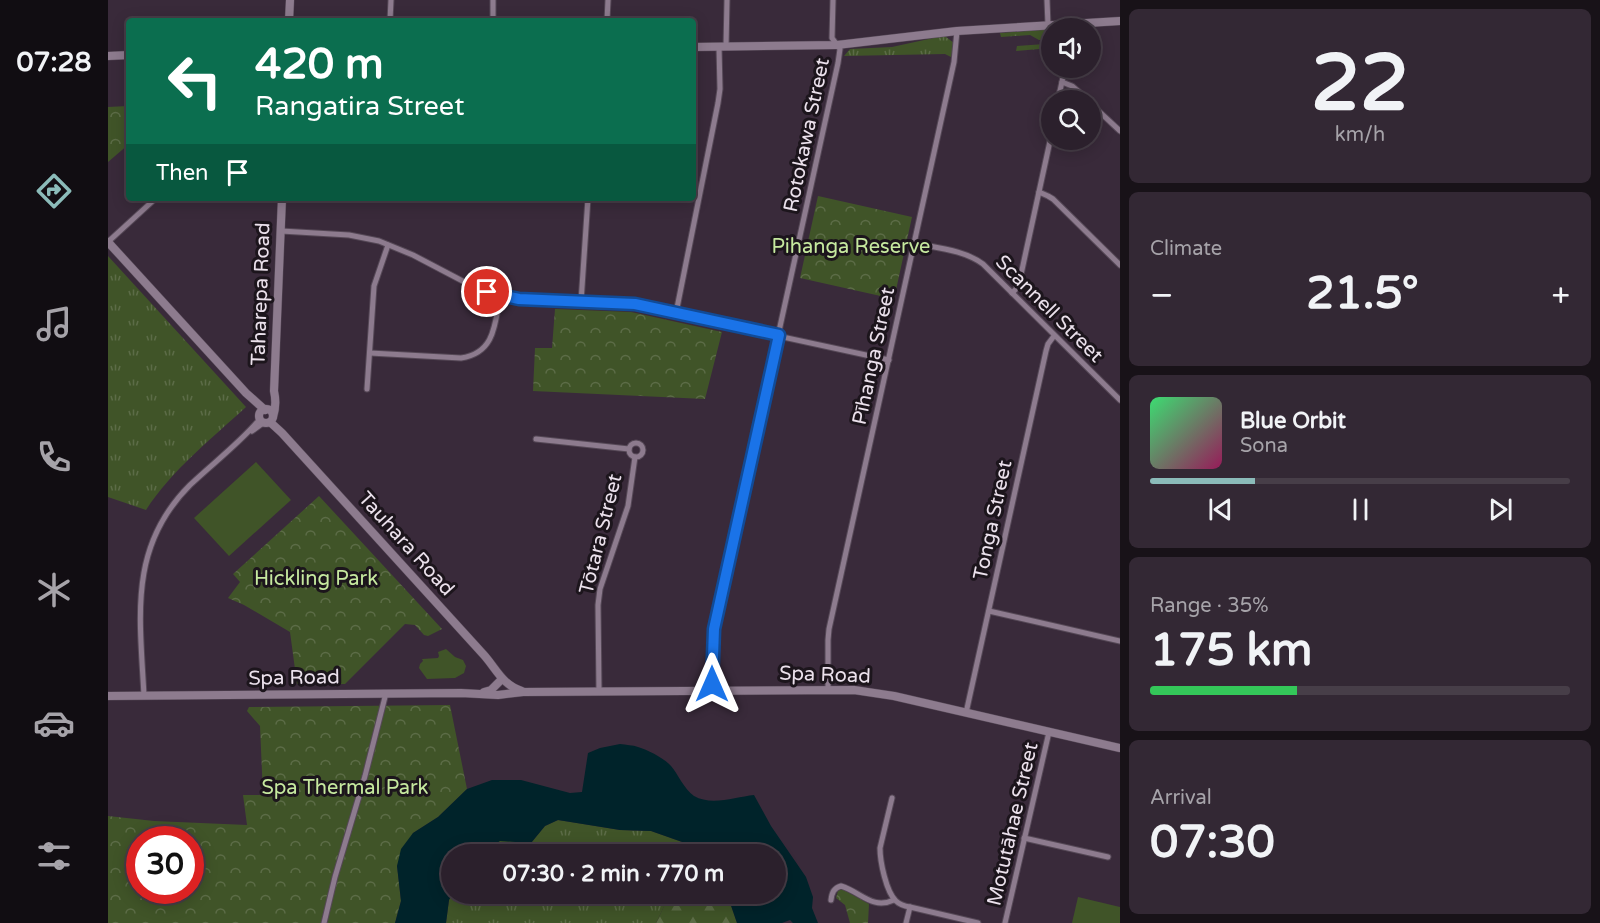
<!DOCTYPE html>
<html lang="en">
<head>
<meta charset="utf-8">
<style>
	:root { --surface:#2b202c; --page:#332834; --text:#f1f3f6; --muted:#a6a3a9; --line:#473e48; --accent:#8bbbb9 }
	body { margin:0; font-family:"Varela Round",sans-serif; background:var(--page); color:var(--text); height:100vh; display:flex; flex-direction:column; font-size:22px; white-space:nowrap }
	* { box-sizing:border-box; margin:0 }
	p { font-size:20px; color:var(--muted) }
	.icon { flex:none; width:33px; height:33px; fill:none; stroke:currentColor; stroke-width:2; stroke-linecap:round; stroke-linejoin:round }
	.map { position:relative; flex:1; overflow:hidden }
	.details { display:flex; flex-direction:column; gap:9px; padding:9px; background:#181218; width:480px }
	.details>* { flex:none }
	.hud { position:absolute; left:18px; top:18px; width:570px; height:183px; border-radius:6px; box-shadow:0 3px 15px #0003,0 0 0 2px var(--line); background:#0b6e4f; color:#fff; overflow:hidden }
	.tools { position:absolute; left:933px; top:18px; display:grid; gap:12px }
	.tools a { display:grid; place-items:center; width:60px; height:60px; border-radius:50%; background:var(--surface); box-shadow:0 3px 15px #0003,0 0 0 2px var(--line); font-size:30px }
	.speed { position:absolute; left:18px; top:826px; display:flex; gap:12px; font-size:30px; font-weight:700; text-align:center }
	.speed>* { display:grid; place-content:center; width:78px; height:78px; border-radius:50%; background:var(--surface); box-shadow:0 3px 15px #0003,0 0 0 2px var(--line); line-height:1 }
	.speed .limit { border:9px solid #d22; background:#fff; color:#111 }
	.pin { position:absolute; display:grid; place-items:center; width:51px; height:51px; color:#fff; margin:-26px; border:3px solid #fff; border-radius:50%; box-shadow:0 2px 6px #0007 }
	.me { position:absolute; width:66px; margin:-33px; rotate:0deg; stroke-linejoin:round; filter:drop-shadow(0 0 4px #0008) }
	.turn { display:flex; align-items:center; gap:21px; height:126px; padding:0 30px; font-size:27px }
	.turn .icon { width:78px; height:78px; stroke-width:2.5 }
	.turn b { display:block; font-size:42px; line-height:51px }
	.then { display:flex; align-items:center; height:57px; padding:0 30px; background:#0003; gap:12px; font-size:22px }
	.big { font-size:45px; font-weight:800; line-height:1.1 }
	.details .tile { flex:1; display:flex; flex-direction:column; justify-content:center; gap:9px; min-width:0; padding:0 21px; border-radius:9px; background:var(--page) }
	.details .dial { align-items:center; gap:0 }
	.dial b { font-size:78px; line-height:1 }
	.song { display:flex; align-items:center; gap:18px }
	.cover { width:72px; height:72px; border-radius:9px; background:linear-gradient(135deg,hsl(140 70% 55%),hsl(330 70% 35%)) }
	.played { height:6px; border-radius:3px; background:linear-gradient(90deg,var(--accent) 25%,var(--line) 25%) }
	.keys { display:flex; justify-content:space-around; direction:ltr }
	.heat { display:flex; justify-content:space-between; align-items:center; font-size:33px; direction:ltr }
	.charge { height:9px; border-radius:4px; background:linear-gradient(90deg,#34c759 35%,var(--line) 0) }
	.trip { position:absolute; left:333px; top:844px; width:345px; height:60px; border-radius:30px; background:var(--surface); box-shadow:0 3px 15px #0003,0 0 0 2px var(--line); font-weight:800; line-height:60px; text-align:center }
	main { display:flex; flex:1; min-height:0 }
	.dock { display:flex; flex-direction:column; width:108px; justify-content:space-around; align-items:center; background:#110d12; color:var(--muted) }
	.dock .icon { width:42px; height:42px }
	.dock .selected { color:var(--accent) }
	.dock b { font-size:27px; color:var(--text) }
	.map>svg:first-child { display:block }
</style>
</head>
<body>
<main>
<nav class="dock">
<b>07:28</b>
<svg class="icon selected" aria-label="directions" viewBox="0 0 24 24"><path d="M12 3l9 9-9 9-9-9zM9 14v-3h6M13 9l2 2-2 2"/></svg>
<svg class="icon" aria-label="music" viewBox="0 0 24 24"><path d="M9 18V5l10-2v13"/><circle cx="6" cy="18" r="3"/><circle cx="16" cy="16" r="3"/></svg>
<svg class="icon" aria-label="phone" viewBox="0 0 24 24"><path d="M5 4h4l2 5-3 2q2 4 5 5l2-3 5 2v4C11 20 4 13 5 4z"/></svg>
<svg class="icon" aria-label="climate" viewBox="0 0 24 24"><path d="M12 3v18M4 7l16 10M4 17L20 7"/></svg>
<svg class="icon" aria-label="car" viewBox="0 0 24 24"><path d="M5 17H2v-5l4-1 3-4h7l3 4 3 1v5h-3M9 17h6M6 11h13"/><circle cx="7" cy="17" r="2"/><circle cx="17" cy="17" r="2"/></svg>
<svg class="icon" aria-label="filters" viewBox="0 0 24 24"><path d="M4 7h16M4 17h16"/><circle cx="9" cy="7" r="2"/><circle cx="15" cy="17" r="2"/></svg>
</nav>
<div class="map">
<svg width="1012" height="923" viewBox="0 0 1012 923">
	<defs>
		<pattern id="grass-tufts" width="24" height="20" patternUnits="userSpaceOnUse" patternTransform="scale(1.5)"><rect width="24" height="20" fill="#405428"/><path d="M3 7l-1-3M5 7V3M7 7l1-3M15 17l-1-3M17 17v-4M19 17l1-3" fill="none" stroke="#5c6c47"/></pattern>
		<pattern id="forest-firs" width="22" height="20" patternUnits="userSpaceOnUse" patternTransform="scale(1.5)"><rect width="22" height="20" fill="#405428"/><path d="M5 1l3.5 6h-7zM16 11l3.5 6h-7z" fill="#5c6c47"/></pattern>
		<pattern id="park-crowns" width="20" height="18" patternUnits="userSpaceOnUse" patternTransform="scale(1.5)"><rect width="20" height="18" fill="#405428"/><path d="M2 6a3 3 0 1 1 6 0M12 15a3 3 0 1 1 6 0" fill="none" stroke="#5c6c47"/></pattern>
	</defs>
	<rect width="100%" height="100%" fill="#392a3a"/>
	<g fill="url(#grass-tufts)">
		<polygon points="944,29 943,48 908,51 909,46 937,44 937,40 931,40 922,35 893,37 892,33"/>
		<polygon points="830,37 838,37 846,43 843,57 837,54 736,56 742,49 784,47"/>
		<path d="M0,256L138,407C102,440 64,470 38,510L0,497Z"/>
		<polygon points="450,820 512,830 543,831 577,843 598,855 370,855 392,840 423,843 437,826"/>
		<polygon points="344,894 562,894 548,923 338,923 341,900"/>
	</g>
	<polygon fill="url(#forest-firs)" points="562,894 619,894 629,923 548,923"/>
	<g fill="url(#park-crowns)" fill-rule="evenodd">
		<polygon points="20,106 21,144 0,162 0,107"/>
		<polygon points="710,196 804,217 786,299 692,278"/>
		<polygon points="447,309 523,312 614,332 597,399 425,391 427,348 444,348"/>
		<polygon points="211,496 334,629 320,636 316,635 307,625 297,624 237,684 189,684 182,632 136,605 120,598 132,582 125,574"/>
		<path d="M342,705L359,789L330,817L305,833L289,866L293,901L287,923H0V816L46,821L139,825L135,795H155L152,726L139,711L141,707ZM32,840H82V891H32Z"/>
		<polygon points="734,889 761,904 760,923 742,923 737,905 728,898 730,891"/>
	</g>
	<g fill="#405428">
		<polygon points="148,462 183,500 121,556 86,518"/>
		<polygon points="338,649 347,657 355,660 358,666 356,673 347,678 319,679 311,668 312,664 315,661 314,659 330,658 331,656 330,652"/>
		<polygon points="970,897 1012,907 1012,923 964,923"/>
	</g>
	<path fill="#00232a" d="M512,744C518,745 525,745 530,747C540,750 556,758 563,766C570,774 576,789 586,796C603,806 628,797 646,795L663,826L698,877L705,897L704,908L710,923H685L682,920L674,923H629L619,894H668V855H598L577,843L543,831L512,830L450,820L437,826L423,843L392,841L370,855H344V894L341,900L338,923H287L293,901L289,866L293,849L305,833L330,817L359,789L384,780H413L462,793L474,792L480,753L492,748Z"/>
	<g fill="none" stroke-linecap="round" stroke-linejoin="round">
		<g stroke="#554856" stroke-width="7">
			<g id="street">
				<polyline points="939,0 940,25"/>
				<polyline points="282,21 283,0"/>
				<polyline points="385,21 385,0"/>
				<polyline points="499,21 500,0"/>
				<polyline points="618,47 619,0"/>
				<polyline points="954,82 964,86 980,100"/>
				<polyline points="950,100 957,68"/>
				<polyline points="982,103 1012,131"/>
				<polyline points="931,192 940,196 945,199 1012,265"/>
				<polyline points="173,231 241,235 271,241 305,255 366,287 392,296 428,301 527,305 781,360"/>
				<polyline points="0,242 48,198"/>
				<path d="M806,243C829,248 856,250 875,264L1012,400"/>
				<polyline points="904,293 908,289 912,279 944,132"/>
				<polyline points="473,302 480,198"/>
				<polyline points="568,313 610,103 612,89 611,47"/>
				<path d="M262,353L353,358C387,353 387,324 392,296"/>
				<polyline points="259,389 266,286 280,245"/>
				<polyline points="144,431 155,423"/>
				<polyline points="428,439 521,449"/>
				<circle cx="528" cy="450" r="7"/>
				<polyline points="881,611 1012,641"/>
				<polyline points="720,689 720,640 721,629 846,62 849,31"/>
				<polyline points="605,690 605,645 607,622 730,63 732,49 724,38 725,0"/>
				<polyline points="491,691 490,605 492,589 520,506 527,457"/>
				<path d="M36,696C32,617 20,547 82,485C105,463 131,444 152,419"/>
				<polyline points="858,713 938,351 940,344 946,336"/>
				<path d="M784,798L772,848C772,861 778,892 788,901C792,905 796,906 802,907L870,923"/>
				<polyline points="916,838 1000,857"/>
				<path d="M723,900C724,892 726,888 733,886C753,892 764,910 786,900"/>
				<polyline points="216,923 227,877 257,776 277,697 276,693"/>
				<polyline points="798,923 802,907"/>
				<polyline points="897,923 941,732"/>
			</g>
		</g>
		<g stroke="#554856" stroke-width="9">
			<g id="secondary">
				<polyline points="181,21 182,0"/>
				<polyline points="585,47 729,45 849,31 1012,21"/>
				<polyline points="0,56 21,55"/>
				<polyline points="0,242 138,393 157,410"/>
				<circle cx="158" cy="416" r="7"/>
				<path d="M165,417C168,408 168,400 166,391L174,198"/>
				<path d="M162,422L174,433L375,654C388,668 394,685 414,691"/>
				<polyline points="376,692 383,690 394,679"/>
				<polyline points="0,696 353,693 390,695 415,692 746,690 786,696 1012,748"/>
			</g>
		</g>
		<use href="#street" stroke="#8d7b8e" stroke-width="5"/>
		<use href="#secondary" stroke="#8d7b8e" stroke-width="8"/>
	</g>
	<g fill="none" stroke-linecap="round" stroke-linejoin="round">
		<g stroke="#114b97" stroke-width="15">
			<polyline id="route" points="379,292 411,299 527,304 671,335 606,629 604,684"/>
		</g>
		<use href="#route" stroke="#1a73e8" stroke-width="10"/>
	</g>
	<g text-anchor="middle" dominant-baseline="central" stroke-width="6" stroke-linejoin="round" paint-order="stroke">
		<g font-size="20" fill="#ebe1ec" stroke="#1c151c">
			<text transform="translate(699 135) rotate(-78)">Rotokawa Street</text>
			<text transform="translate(153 294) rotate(-88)">Taharepa Road</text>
			<text transform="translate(941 309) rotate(45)">Scannell Street</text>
			<text transform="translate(766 356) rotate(-78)">Pīhanga Street</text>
			<text transform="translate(885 520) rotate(-78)">Tonga Street</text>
			<text transform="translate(493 534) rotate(-76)">Tōtara Street</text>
			<text transform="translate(298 544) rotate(48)">Tauhara Road</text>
			<text transform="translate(717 675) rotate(2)">Spa Road</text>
			<text transform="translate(186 678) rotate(-1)">Spa Road</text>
			<text transform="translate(905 824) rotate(-77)">Motutāhae Street</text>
		</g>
		<g font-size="20" fill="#c6e99f" stroke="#1c151c">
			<text x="743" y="247">Pihanga Reserve</text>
			<text x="208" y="579">Hickling Park</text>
			<text x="237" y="788">Spa Thermal Park</text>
		</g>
	</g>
</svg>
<div class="tools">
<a><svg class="icon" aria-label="sound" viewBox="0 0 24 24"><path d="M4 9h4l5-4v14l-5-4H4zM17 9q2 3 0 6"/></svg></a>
<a><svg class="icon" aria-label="search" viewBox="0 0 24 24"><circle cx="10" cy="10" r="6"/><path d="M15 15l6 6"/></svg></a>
</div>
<div class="speed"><div class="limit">30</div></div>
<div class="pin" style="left:379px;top:292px;background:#d93025"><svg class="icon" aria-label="arrive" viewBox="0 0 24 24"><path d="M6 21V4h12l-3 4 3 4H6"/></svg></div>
<svg class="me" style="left:604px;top:684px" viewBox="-20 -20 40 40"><path d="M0-17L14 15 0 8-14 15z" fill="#1a73e8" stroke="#fff" stroke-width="4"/></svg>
<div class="trip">07:30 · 2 min · 770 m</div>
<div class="hud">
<div class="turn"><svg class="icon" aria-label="left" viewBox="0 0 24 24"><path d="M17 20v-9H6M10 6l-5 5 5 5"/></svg><div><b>420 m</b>Rangatira Street</div></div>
<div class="then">Then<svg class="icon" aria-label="arrive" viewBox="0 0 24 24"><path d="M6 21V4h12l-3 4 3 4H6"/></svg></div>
</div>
</div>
<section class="details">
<div class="tile dial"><b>22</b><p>km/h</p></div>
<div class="tile"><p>Climate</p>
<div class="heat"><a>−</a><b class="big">21.5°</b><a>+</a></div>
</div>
<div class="tile">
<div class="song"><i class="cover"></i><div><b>Blue Orbit</b><p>Sona</p></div></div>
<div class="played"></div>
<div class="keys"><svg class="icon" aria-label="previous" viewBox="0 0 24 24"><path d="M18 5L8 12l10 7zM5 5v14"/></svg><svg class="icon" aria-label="pause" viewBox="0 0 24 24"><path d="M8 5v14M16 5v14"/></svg><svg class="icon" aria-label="next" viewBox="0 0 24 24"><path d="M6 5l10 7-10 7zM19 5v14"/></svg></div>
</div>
<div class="tile"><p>Range · 35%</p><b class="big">175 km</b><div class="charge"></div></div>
<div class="tile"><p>Arrival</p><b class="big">07:30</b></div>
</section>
</main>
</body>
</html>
